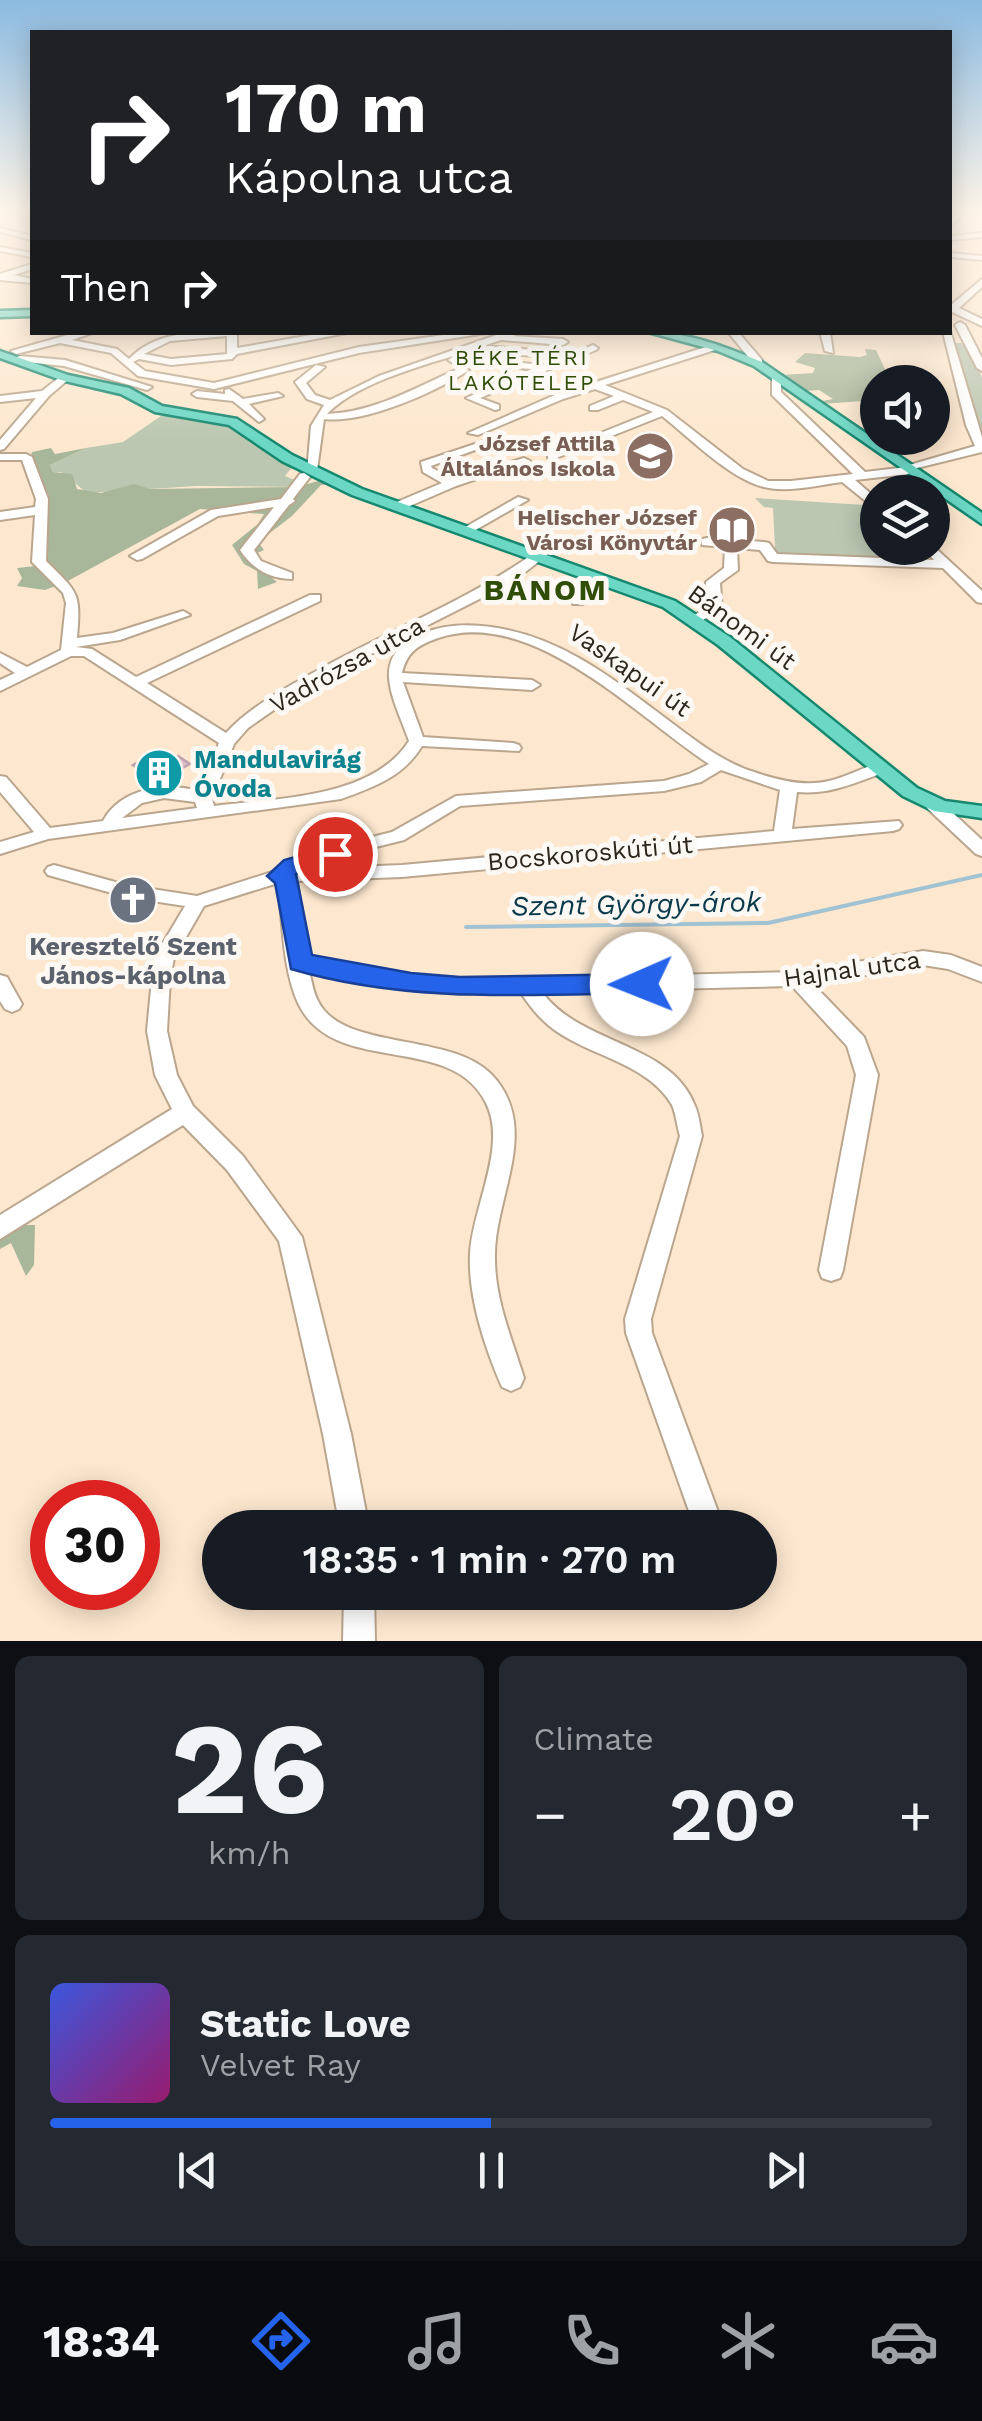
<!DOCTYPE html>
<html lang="en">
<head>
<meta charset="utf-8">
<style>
	:root { --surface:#171b24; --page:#242831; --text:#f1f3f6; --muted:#9ea1a6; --line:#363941; --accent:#2563eb }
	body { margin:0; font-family:"Work Sans",sans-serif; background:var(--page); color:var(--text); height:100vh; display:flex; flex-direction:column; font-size:38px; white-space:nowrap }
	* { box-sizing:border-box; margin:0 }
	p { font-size:32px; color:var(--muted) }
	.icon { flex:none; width:55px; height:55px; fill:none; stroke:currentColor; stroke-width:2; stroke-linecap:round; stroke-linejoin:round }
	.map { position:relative; height:1641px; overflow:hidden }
	.sheet { display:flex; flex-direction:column; gap:15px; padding:15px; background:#0d0f14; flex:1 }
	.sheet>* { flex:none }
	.banner { position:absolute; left:30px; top:30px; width:922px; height:305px; border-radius:0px; box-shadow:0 5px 25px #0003; background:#202124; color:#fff; overflow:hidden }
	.fabs { position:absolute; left:860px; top:365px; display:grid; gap:20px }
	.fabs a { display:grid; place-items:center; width:90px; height:90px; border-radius:50%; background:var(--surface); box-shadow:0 5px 25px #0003; font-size:50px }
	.speed { position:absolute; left:30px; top:1480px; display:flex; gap:20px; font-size:50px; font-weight:700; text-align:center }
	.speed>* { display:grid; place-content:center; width:130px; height:130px; border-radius:50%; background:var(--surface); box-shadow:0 5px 25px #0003; line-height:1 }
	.speed .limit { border:15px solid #d22; background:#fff; color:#111 }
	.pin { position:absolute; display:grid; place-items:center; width:85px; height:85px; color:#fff; margin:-42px; border:5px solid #fff; border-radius:50%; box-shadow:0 2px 10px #0007 }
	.me { position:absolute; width:110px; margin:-55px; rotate:269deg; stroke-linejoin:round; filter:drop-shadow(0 0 8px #0008) }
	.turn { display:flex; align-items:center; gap:35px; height:210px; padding:0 30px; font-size:45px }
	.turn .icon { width:130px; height:130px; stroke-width:2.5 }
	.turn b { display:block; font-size:70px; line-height:85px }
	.then { display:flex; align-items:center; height:95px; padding:0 30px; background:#0003; gap:20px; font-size:38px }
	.big { font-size:75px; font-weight:600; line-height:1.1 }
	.sheet .tile { flex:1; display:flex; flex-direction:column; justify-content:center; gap:15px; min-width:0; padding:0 35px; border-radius:15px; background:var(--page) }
	.sheet .dial { align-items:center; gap:0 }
	.dial b { font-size:130px; line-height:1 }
	.song { display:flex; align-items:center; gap:30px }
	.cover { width:120px; height:120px; border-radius:15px; background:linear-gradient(135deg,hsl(230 70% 55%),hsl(320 70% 35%)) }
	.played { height:10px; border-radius:5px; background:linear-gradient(90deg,var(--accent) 50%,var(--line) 50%) }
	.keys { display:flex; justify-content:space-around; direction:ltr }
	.heat { display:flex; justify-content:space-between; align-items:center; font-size:55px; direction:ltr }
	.sheet .tiles { flex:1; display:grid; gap:15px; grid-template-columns:1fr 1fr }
	.tile:last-child { grid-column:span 2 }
	.trip { position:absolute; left:202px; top:1510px; width:575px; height:100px; border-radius:50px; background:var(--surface); box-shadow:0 5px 25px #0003; font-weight:600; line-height:100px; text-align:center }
	.dock { display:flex; height:160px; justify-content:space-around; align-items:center; background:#090b0e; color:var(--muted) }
	.dock .icon { width:70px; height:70px }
	.dock .active { color:var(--accent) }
	.dock b { font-size:45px; color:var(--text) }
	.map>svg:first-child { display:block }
</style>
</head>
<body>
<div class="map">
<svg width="982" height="1641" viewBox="0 0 982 1641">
	<rect width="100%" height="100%" fill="#fde8cf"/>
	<g fill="#bbc7b1">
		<polygon points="953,343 965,343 982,377 982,438"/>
		<polygon points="164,414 235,427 293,466 285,476 299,482 297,487 196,486 87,493 61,472 53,472 50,465 86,448 123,442"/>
		<polygon points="755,498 865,505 877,513 878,548 921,548 934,560 772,554 769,549 775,548 773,508 764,507"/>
	</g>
	<g fill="#a8b79a">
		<polygon points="865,349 876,350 891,382 878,382 877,400 821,404 817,402 833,399 819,390 804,391 782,375 813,373 815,368 795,362 805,353 860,357 867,355"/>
		<path d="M51,448L55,454L86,448L50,465L53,472L72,474L77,489L101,493L134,484L150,489L297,487L325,479L336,484L321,485L292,516L258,542L264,550L248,557L253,565L268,568L267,574L277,582L258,589L257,571L244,564L232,545L258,524L264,514L200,509L66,582L45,590L17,586L22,578L17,568L45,565C43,524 52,494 31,456L32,452Z"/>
		<polygon points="0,1225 35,1225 34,1265 26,1276 11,1243 0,1249"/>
	</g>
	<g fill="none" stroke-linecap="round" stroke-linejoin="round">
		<polyline stroke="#a0c2d3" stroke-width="2.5" points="955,344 958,358"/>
		<polyline stroke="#a0c2d3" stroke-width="4" points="466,927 768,923 982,875"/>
	</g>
	<polygon fill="#dfbdcb" stroke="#c0a1ae" stroke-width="2.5" points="152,755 164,763 178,756 190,764 158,781 133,765"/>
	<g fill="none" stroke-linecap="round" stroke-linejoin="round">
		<g stroke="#baa68e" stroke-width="4">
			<g id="minor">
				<polygon points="955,213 962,215 950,226 950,219"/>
				<polygon points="0,228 32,236 32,240 0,232"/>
				<polygon points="982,233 982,237 950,240 950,236"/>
				<polygon points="0,247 32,253 32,257 0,251"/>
				<polygon points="950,253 982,256 982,260 950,257"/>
				<polygon points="32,264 32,269 14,275 32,279 32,283 0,280 0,274"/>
				<polygon points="982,279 982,287 959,308 982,319 982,326 950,311 950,306"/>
				<polygon points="960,322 965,325 982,358 982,371 977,368 955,325"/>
				<path d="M950,330L982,437V452L913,469L908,474L855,480L878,500V511L842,482C818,485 789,493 764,487C730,479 690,438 662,416L556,458H548V454L653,412L623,400L598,410H590V406L614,396L595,389L563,399L478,435L468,433L555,395L715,344L720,347L718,349L605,385L667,410L743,469L768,481H791L853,474L772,395V378L781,376V392L865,472L899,468L975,446L966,425L943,332H950Z"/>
				<path d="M78,332H95L72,340L117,349L129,359C158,329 200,332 239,332L237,334V348L328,332H352L237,354L232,359L171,365L139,359L133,362L145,371L214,383L359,347L465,332H493L359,353L214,389L138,376L111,353L60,343L16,354L11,351ZM227,336V354L171,359L144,354L170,341Z"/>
				<path d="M505,332H520L514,336L563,339L568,342L563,345L501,340L483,346L535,350L540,353L535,356L480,352L475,349C430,364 360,380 327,414C376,412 416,387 460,368L469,370C436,392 364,424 324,419L317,470L307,472L311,426L324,405L307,399L295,382L316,365L325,367L306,383L315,395L330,400L379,376Z"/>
				<polygon points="728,332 738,332 762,360 762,364 754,364"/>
				<polygon points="820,332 830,332 833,353 825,351"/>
				<polygon points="593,345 598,348 596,350 480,398 499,405 499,409 495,410 466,398 532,369 453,363 448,360 453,357 544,365"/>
				<polygon points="20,356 65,360 152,387 147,390 64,366 17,361 17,357"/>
				<polygon points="61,376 70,378 49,396 4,449 0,450 0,440 36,398 0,402 0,396 42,391"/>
				<polygon points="229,389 243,399 278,393 283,396 249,404 264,419 259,422 233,401 197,397 192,394 197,391 225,394 225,390"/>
				<polygon points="487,440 497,442 431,466 432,468 453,479 524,458 530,461 456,486 405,508 397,508 397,502 442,483 423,472 421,462"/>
				<path d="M0,454H26L32,457L48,499L46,561C78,593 81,591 77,638L113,633L183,611L190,615L120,640L76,647L92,649L136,677L310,595H320V601L147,683L226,733C252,705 289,686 322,668C392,629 469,600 534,553L539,552L546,556L511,583L361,659L278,707L248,728L234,744L212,799L214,806C276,798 372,799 409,741C394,698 366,656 424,633C446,624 468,624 491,627C565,637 618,683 676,726C700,744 725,763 754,772C777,780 805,787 829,781C846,777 862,768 879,763L887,768L885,772C855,783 829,795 797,792L792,829L899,821L902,825L899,829L893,831L402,877L297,881L307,956L411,976L460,980L797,972L923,951L951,955L982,967V982L948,969L923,965L813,984L864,1037L878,1075L843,1270L840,1278L831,1281L822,1278L819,1270L856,1075L847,1046L792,986L542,992C580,1045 671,1042 695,1106C699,1115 700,1126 702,1136L651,1319L652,1333L724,1528H695L626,1333L625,1319L680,1136C677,1126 676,1114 672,1105C649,1065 595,1057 559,1033C542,1022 532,1009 521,993L460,994L411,990L309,971C312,981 313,992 318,1001C342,1051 450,1032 491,1074C543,1128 493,1198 495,1259C495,1300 512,1339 524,1378L520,1387L511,1391L502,1387C485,1348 468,1297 470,1254C472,1208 508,1146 486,1103C451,1031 333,1078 298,1003C282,967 283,921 278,883L204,906L174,958L170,978L167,1031L177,1075L193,1106L243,1156L302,1237L351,1434L369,1528H340L323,1434L279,1241L227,1170L183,1125L0,1239V1215L172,1109L155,1075L147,1031L154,958L185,906L126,897L48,875L45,871L48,867L54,865L126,885L197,896L272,872L304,854L392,832L456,796L664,781L689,774L709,764C637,717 532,606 438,638C418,645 407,652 402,673L532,680L540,685L532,690L403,682L423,737L513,743L519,745L521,748L519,751L422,746C403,777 374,787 341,799L48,839L0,854V842L34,832L0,792V776L6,777L50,828L103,821C121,788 165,782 199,791L219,743L84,656H71L0,691V680L15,673L0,663V653L27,667L61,650L66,603L63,593L32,562L35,515L0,520V512L35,507L36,499L22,460H0ZM721,770L780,790L774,831L402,865L305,869L316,862L404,840L460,806L664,791L701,782ZM164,798L195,802L197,808L122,818L142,803Z"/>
				<path d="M304,473L310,477L293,499L295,501L289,505L254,550L261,561L292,573V579C269,579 252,568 240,550L274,507L218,516L142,559L137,560L130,556L211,510L281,499L300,474Z"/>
				<polygon points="518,497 528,500 472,532 462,529"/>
				<polygon points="707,538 764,542 769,543 777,554 934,560 924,548 932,548 932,545 982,591 982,603 977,602 943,568 773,562 768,561 760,550 737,548 738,570 720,583 722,610 695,624 690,623 690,617 708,608 706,582 724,568 725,547 702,545 702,539"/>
				<polygon points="603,576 608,577 608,583 583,604 573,604 573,598"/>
				<polygon points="934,800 940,801 982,840 982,856 976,854 928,809 925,805 928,801"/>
				<polygon points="0,975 7,977 22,1004 19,1009 12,1012 5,1009 0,1001"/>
				<polygon points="344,1592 374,1592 375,1641 343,1641"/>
			</g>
		</g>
		<g stroke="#168870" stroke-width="5">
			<g id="major">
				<polygon points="32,310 32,316 0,317 0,311"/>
				<path d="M648,332C688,332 726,347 762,362L982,513V524L754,366L718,351Z"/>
				<polygon points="0,351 68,375 129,388 162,406 237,419 292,455 362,489 675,601 730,637 917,788 945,801 982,806 982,818 934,811 903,796 718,645 663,607 352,495 282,461 229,425 155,412 121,394 61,380 0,358"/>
			</g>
		</g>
		<use href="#minor" fill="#fff" fill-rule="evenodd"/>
		<use href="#major" fill="#6bd7c5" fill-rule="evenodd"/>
	</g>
	<linearGradient id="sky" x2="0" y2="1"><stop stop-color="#8bbae0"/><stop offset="0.48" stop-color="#fef5e9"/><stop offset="1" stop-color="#fef5e9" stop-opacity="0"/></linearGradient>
	<rect width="982" height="441" fill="url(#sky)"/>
	<path fill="#2563eb" stroke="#184099" stroke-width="2.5" d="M335,846L347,854L343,859L296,874L312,955L411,973L460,977L642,974L656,984L642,993C524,995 406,1003 291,969L275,883L267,876L284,860Z"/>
	<defs>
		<g id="school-disc" transform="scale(2.5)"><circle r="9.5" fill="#8d6e63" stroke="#fcf8f3"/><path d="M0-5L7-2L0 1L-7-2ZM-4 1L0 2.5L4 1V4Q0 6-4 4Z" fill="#fff"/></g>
		<g id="library-disc" transform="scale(2.5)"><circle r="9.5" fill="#8d6e63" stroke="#fcf8f3"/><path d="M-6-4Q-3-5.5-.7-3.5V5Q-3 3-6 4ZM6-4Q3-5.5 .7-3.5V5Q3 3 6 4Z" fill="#fff"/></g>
		<g id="building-disc" transform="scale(2.5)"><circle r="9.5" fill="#0f9aa8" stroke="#fcf8f3"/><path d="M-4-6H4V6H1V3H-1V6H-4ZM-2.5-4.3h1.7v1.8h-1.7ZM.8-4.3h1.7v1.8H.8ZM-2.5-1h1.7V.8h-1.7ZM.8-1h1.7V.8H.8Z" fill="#fff"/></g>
		<g id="church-disc" transform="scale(2.5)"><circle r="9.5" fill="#6b7280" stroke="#fcf8f3"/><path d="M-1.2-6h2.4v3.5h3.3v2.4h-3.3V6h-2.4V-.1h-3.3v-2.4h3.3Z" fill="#fff"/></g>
	</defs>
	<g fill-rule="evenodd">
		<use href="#school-disc" x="650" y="456"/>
		<use href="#library-disc" x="732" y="530"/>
		<use href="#building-disc" x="159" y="773"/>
		<use href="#church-disc" x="133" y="900"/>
	</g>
	<g text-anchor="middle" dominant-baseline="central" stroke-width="10" stroke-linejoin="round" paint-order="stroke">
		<g font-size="22" letter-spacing="2.5" fill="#304e08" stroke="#fcf8f3">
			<text x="522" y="357">BÉKE TÉRI<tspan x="522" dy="25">LAKÓTELEP</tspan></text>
		</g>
		<g font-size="22" font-weight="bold" fill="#785e54" stroke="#fcf8f3" text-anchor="end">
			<text x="615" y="443">József Attila<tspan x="615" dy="25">Általános Iskola</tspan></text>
			<text x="697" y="517">Helischer József<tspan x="697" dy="25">Városi Könyvtár</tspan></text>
		</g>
		<g font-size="25" fill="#2d261c" stroke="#fcf8f3">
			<text transform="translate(742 627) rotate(36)">Bánomi út</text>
			<text transform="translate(347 665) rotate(-29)">Vadrózsa utca</text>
			<text transform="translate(630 670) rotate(35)">Vaskapui út</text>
			<text transform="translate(590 853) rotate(-5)">Bocskoroskúti út</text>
			<text transform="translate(852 969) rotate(-8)">Hajnal utca</text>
		</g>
		<g font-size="25" font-weight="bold" fill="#0d838f" stroke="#fcf8f3" text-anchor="start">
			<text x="194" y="759">Mandulavirág<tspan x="194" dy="29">Óvoda</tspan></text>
		</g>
		<g font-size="25" font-weight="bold" fill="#5b616d" stroke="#fcf8f3">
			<text x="133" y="946">Keresztelő Szent<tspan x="133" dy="29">János-kápolna</tspan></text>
		</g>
		<g font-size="28" font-style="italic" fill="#0a394c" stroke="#fcf8f3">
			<text transform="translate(636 904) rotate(-1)">Szent György-árok</text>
		</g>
		<g font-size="30" font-weight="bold" letter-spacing="2.5" fill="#304e08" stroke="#fcf8f3">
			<text x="546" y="589">BÁNOM</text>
		</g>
	</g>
</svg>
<div class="fabs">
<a><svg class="icon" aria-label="sound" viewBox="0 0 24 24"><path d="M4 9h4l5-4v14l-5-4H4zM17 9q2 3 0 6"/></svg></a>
<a><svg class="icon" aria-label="layers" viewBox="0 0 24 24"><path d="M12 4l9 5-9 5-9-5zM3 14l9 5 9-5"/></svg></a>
</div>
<div class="speed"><div class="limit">30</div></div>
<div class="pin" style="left:335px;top:854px;background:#d93025"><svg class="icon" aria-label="arrive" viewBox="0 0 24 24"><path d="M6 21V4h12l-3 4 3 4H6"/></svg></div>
<svg class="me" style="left:642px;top:984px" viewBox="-20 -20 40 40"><circle r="19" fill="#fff"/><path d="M0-13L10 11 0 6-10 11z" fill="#2563eb"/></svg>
<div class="trip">18:35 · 1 min · 270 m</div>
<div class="banner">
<div class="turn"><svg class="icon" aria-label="right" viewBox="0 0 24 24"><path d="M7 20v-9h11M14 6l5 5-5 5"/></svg><div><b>170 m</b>Kápolna utca</div></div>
<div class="then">Then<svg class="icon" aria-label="right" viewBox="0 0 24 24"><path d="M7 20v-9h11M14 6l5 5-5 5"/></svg></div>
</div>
</div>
<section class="sheet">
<div class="tiles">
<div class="tile dial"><b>26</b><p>km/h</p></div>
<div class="tile"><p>Climate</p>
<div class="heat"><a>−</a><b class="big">20°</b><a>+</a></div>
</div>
<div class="tile">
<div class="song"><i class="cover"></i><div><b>Static Love</b><p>Velvet Ray</p></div></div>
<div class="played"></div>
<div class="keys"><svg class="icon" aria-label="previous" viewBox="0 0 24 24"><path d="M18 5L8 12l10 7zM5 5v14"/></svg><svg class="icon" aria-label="pause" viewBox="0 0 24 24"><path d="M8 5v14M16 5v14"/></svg><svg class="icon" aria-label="next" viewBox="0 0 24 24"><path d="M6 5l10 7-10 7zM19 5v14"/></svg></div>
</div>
</div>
</section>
<nav class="dock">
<b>18:34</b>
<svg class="icon active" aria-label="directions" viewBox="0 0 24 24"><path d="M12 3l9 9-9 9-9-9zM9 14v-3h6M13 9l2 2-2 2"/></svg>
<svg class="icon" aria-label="music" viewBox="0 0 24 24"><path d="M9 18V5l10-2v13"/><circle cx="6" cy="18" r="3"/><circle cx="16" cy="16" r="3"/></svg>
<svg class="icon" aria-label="phone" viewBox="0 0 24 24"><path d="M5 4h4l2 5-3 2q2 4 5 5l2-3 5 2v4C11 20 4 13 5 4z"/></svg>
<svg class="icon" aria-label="climate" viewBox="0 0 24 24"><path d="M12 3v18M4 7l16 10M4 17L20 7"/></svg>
<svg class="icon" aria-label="car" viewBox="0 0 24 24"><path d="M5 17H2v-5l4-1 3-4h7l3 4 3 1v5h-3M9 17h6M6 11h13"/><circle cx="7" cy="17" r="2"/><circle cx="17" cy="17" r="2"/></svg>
</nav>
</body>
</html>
